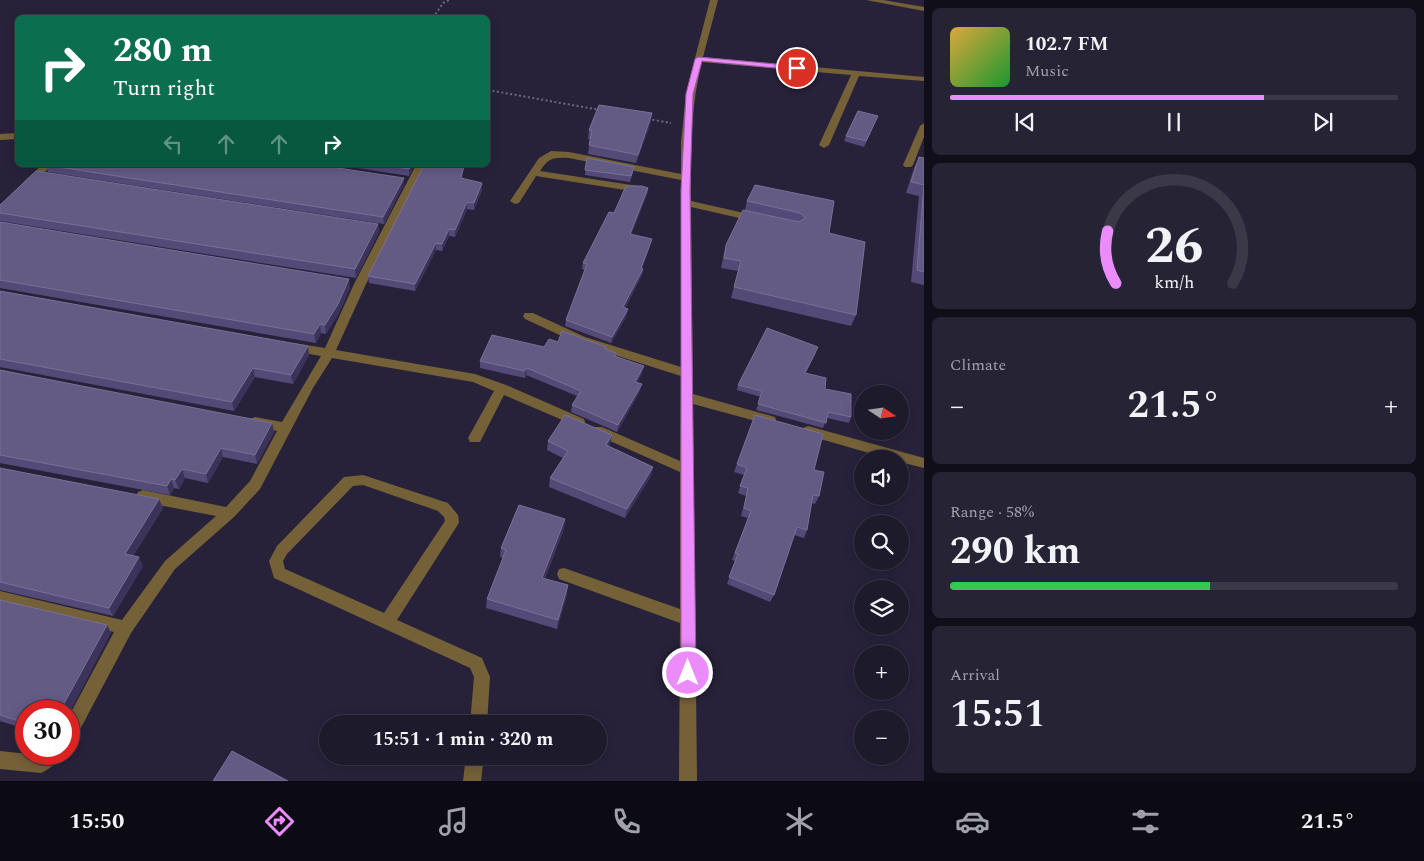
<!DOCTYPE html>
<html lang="en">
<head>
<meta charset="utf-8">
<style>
	:root { --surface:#1d1a2c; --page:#252334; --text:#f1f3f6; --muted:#a0a1a9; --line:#3b3848; --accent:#ec8cfa }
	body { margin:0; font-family:Spectral,serif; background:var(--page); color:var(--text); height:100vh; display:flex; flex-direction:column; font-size:19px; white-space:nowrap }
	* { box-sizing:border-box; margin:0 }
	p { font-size:16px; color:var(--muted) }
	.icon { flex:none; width:28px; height:28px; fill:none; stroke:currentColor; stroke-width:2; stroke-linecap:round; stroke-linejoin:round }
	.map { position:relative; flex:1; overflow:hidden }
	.drawer { display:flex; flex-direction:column; gap:8px; padding:8px; background:#100e18; width:500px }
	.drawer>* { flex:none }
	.banner { position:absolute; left:15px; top:15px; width:475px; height:152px; border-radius:8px; box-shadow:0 2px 12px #0003,0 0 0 1px var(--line); background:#0b6e4f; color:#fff; overflow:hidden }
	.needle { width:32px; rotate:103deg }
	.buttons { position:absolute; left:854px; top:385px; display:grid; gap:10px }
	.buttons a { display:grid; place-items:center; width:55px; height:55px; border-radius:50%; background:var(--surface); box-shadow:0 2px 12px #0003,0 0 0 1px var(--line); font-size:25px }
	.speed { position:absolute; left:15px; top:700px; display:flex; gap:10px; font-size:25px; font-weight:700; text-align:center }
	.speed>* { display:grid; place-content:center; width:65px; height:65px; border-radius:50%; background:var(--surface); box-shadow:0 2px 12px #0003,0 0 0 1px var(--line); line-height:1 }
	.speed .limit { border:8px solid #d22; background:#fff; color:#111 }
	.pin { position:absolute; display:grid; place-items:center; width:42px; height:42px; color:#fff; margin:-21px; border:2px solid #fff; border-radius:50%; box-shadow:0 1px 5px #0007 }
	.me { position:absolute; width:55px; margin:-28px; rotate:0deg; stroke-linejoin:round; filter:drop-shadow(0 0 4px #0008) }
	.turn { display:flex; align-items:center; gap:18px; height:105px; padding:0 15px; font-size:22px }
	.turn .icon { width:65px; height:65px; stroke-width:2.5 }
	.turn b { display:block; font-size:35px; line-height:42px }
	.lanes { display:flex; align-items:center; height:48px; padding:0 15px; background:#0003; justify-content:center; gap:25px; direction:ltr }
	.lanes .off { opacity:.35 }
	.big { font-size:38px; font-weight:700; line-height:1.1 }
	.drawer .widget { flex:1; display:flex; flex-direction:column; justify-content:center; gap:8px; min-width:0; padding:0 18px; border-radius:8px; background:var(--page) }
	.drawer .dial { align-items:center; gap:0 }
	.dial svg { height:130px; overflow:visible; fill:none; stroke:var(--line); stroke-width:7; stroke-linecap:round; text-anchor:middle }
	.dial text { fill:var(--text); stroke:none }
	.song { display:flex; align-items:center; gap:15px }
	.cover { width:60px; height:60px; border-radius:8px; background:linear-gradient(135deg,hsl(40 70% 55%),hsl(130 70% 35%)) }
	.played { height:5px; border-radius:2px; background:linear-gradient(90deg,var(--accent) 70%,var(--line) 70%) }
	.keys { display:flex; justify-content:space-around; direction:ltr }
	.heat { display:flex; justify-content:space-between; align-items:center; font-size:28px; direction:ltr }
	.charge { height:8px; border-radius:4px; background:linear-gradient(90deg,#34c759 58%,var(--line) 0) }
	.trip { position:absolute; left:319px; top:715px; width:288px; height:50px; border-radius:25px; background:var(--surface); box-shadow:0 2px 12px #0003,0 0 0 1px var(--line); font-weight:700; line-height:50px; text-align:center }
	.menu { display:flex; height:80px; justify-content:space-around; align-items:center; background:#0c0a12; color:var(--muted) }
	.menu .icon { width:35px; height:35px }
	.menu .on { color:var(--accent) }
	.menu b { font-size:22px; color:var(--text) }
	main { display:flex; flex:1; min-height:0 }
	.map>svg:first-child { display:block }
</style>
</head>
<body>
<main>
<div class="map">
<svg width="924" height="781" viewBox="0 0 924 781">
	<rect width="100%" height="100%" fill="#27223a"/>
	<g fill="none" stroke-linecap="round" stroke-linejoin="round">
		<g stroke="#6d697f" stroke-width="2" stroke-dasharray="2 2.5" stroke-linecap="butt">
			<polyline points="433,18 443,3 449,0"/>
			<polyline points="488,90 600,110"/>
			<polyline points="648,119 671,123"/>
		</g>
		<g fill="#756138" fill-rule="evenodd">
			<path d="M710,0H718L703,57L924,77V81L859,76L829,145L824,148L819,145L851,75L702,62C690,109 691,153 691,201L757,216L762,219L757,222L691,207L693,394L775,417L776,420L775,423L770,425L693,404L697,781H679L680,623L559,579L557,574L559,569L564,568L680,609V472L592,433L590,430L592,427H602L680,461L681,376L577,343L525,319L523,316L525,313H533L585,337L681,367V180L569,158C554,157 548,158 540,171L638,186L643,189L638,192L536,176L519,203L515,204L510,201L539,158L551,151L569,152L681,174V142L686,93Z"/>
			<polygon points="866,0 883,0 924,7 924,11"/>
			<polygon points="924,123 924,137 913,165 911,167 905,167 903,165 920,126"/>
			<polygon points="18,133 18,139 0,140 0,134"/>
			<polygon points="42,165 52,165 30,186 24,186 24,182"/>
			<polygon points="416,165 426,165 366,284 336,350 475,374 506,385 584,419 585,422 584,425 574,425 504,395 480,442 470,442 468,438 494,391 473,382 332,358 313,388 260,489 234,517 175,569 131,633 75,739 69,741 69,716 114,632 0,605 0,591 122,620 165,561 216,516 143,502 138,500 136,496 138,492 143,490 226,507 250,481 277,431 250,425 249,422 250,419 255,417 282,422 321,356 293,351 287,347 293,343 325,348 354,284"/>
			<polygon points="808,426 924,458 924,468 900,462 900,459 890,459 803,434 801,431 803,428"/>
			<path d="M363,475L448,503L458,515L459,522L457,526L397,620L482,658L490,677L487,724H470L474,677L470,668L274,578L269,561L277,546L344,477ZM363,485L438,511L444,517L445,521L384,613L285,569L283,561L287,554L353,486Z"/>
			<path d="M0,751L38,755L61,754C57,763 50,769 41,773L0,769Z"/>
			<polygon points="466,756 484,756 481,781 463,781"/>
		</g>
	</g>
	<g fill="#544a78">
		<polygon points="876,121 864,147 844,141 846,136"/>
		<polygon points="651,122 636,163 588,154 590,139 588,139 589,130"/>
		<polygon points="919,157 924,158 924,285 911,282 919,196 906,193 914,168"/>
		<polygon points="587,158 633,172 630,182 585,175"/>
		<polygon points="45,165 404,184 384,224 48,172"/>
		<polygon points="338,165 414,165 409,176"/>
		<polygon points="462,179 482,190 474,210 467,209 455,237 449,236 442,251 436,250 415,291 369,283 368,276"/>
		<polygon points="648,188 647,194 631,235 650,246 642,268 643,269 642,275 625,308 627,315 611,343 565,326 566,320 585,270 582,269 583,263 614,213"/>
		<polygon points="747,201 834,201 829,233 856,315 851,326 731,298 738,271 721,268 726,245 745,210"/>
		<polygon points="0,205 378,224 379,232 356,278 0,221"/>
		<polygon points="0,222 350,287 339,313 326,334 321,333 316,343 0,288"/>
		<polygon points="0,291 308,346 309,355 293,384 255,377 234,411 0,367"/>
		<polygon points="558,342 606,347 606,349 616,353 616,356 642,373 637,383 640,391 617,432 571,412 572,405 577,396 526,375 525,378 480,368 480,361 544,347"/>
		<polygon points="816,353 805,373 825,389 851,417 849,423 827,418 823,428 756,410 761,397 737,390 738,385"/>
		<polygon points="0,370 272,423 274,432 257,464 223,457 208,483 185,478 179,489 174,488 170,495 0,463"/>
		<polygon points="755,415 814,470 819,496 815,504 811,503 807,530 804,538 794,535 774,595 770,602 727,584 735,561 732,560 748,518 741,516 746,496 738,493 744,475 734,472"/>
		<polygon points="612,435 610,444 609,446 653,467 651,476 625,518 549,487 550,478 563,458 547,450 548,441"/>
		<polygon points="0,468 159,499 163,508 133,556 143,566 113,616 0,590"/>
		<polygon points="564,529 545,578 567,594 557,629 486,608 487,599 503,558 500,557 501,548"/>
		<polygon points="0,600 107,625 111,633 26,711 26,729 0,721"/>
	</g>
	<g fill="#3b3359">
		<polygon points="652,113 651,122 636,163 638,155"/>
		<polygon points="411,165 414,165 409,176 409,169"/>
		<polygon points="464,165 465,165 461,185 461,178"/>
		<polygon points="404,178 404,184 384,224 383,217"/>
		<polygon points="482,183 482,190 474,210 474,203"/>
		<polygon points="648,188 647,194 629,241 630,234"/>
		<polygon points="467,202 467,209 455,237 455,230"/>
		<polygon points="378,224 379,232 356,278 355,269"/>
		<polygon points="449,229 449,236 442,251 442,244"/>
		<polygon points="652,239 650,246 640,274 641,268"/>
		<polygon points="436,243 436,250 415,291 415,284"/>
		<polygon points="643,269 642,275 622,313 623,307"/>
		<polygon points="349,279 350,287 339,313 326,334 325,325"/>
		<polygon points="628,309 627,315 611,343 612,337"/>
		<polygon points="320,324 321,333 316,343 314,334"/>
		<polygon points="308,346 309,355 293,384 291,375"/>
		<polygon points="644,366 642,373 634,389 635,382"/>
		<polygon points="253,368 255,377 234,411 232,402"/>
		<polygon points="527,368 526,375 525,378 525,371"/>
		<polygon points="642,384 640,391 617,432 618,425"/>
		<polygon points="272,423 274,432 257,464 255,455"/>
		<polygon points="612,435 610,444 604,454 606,445"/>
		<polygon points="221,448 223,457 208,483 206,474"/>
		<polygon points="653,467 651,476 625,518 627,509"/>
		<polygon points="182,469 185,478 179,489 175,480"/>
		<polygon points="171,479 174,488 170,495 167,486"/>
		<polygon points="159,499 163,508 129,562 125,554"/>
		<polygon points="565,519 564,529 541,587 542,578"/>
		<polygon points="139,557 143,566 113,616 109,608"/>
		<polygon points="568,585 567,594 557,629 558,620"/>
		<polygon points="107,625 111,633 69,714 69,711 60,711"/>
	</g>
	<g fill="#645b85" stroke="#797097">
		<polygon points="599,105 652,113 638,155 589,145 592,131 589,130"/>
		<polygon points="858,111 878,116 866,141 846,136"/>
		<polygon points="919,157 924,158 924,272 917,270 924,185 911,182"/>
		<polygon points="587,158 634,167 631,176 585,170"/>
		<polygon points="45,165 318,165 404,178 383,217"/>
		<polygon points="381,165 411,165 409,169"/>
		<polygon points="424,165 464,165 461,178 482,183 474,203 467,202 455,230 449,229 442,244 436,243 415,284 368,276"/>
		<polygon points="36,171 378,224 355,269 0,213 0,205"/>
		<polygon points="755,185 834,201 829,233 865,242 856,315 734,287 741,261 724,258 726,245 743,210 799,222 806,218 800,213 747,201"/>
		<polygon points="626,186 642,186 648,188 630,234 652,239 641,268 643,269 623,307 628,309 612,337 566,320 587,264 583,263 609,212 614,213"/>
		<polygon points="0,222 349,279 338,304 325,325 320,324 314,334 0,280"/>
		<polygon points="0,291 308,346 291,375 253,368 232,402 0,359"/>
		<polygon points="767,328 818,347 805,373 826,378 825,389 851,394 851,417 828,412 826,423 758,404 762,391 738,385"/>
		<polygon points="562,331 606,347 605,349 616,353 614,356 644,366 635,382 642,384 618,425 572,405 581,391 527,368 525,371 480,361 492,335 544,347 549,339 558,342"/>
		<polygon points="0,370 272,423 255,455 221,448 206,474 182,469 175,480 171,479 167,486 0,455"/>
		<polygon points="565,415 612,435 606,445 653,467 627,509 550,478 568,451 548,441"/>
		<polygon points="755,415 823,434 814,470 824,472 819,496 813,495 807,530 797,527 774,595 729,577 738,554 735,553 751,511 744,508 748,488 740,486 747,468 737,464"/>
		<polygon points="0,468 159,499 125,554 139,557 109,608 0,582"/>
		<polygon points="519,505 565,519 542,578 568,585 558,620 487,599 506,550 501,548"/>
		<polygon points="0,600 107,625 60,711 26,711 26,723 0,715"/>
		<polygon points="232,751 288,781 213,781"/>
	</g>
	<polygon fill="#ec8cfa" stroke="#995ba2" points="698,57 797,66 801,68 797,70 702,61 693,94 690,190 696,673 694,678 688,680 683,678 681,673 681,190 686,94 695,59"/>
</svg>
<div class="buttons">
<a><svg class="needle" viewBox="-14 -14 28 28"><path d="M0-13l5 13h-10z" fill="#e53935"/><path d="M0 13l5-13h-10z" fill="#a0a1a9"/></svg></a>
<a><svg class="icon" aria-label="sound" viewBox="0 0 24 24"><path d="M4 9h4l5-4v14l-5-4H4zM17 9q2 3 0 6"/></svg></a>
<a><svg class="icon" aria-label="search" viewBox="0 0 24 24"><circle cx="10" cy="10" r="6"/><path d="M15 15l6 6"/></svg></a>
<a><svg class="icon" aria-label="layers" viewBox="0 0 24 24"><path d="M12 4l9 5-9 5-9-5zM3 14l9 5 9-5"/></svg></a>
<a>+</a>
<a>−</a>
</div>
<div class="speed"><div class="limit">30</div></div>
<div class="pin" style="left:797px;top:68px;background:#d93025"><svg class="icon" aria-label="arrive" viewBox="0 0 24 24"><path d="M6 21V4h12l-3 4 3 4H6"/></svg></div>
<svg class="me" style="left:688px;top:673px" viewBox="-20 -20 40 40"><circle r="17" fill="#ec8cfa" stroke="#fff" stroke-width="3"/><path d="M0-11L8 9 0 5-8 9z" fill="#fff"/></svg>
<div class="trip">15:51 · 1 min · 320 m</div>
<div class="banner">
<div class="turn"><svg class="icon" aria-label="right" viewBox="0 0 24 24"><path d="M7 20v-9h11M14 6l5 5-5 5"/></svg><div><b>280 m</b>Turn right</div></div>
<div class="lanes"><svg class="icon off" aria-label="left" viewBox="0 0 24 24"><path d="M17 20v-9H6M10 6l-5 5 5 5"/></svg><svg class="icon off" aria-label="ahead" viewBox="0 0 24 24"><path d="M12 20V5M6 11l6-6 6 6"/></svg><svg class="icon off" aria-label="ahead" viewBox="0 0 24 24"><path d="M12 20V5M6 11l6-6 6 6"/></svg><svg class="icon" aria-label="right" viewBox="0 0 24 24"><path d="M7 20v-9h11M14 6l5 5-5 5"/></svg></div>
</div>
</div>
<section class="drawer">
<div class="widget">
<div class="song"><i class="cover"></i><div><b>102.7 FM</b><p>Music</p></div></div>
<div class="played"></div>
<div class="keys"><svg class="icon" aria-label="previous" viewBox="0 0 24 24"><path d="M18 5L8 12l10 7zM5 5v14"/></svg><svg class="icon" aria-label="pause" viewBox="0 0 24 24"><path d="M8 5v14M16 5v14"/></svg><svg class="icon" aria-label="next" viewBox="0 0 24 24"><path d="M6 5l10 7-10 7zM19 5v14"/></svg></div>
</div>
<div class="widget dial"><svg viewBox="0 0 100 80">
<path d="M14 69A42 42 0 1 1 86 69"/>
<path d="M14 69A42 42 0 0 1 9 37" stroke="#ec8cfa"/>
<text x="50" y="56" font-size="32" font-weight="700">26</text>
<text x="50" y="72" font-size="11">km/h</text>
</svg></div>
<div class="widget"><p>Climate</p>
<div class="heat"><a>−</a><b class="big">21.5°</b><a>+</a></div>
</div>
<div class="widget"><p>Range · 58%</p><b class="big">290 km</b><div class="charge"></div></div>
<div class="widget"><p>Arrival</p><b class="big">15:51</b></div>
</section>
</main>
<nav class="menu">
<b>15:50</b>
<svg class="icon on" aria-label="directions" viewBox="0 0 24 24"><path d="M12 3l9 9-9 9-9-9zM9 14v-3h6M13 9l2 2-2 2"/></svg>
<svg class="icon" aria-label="music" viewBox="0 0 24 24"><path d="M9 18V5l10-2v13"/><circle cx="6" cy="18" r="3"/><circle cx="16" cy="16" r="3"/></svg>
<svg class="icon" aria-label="phone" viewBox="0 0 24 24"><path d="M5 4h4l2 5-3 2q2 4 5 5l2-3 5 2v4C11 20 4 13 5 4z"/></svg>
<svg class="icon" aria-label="climate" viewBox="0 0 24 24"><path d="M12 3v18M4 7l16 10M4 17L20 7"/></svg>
<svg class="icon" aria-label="car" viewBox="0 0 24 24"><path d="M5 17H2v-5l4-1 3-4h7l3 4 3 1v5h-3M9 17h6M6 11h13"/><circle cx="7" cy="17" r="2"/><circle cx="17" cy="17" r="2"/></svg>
<svg class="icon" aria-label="filters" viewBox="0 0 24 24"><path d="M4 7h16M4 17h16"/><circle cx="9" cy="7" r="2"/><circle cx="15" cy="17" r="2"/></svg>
<b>21.5°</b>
</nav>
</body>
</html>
